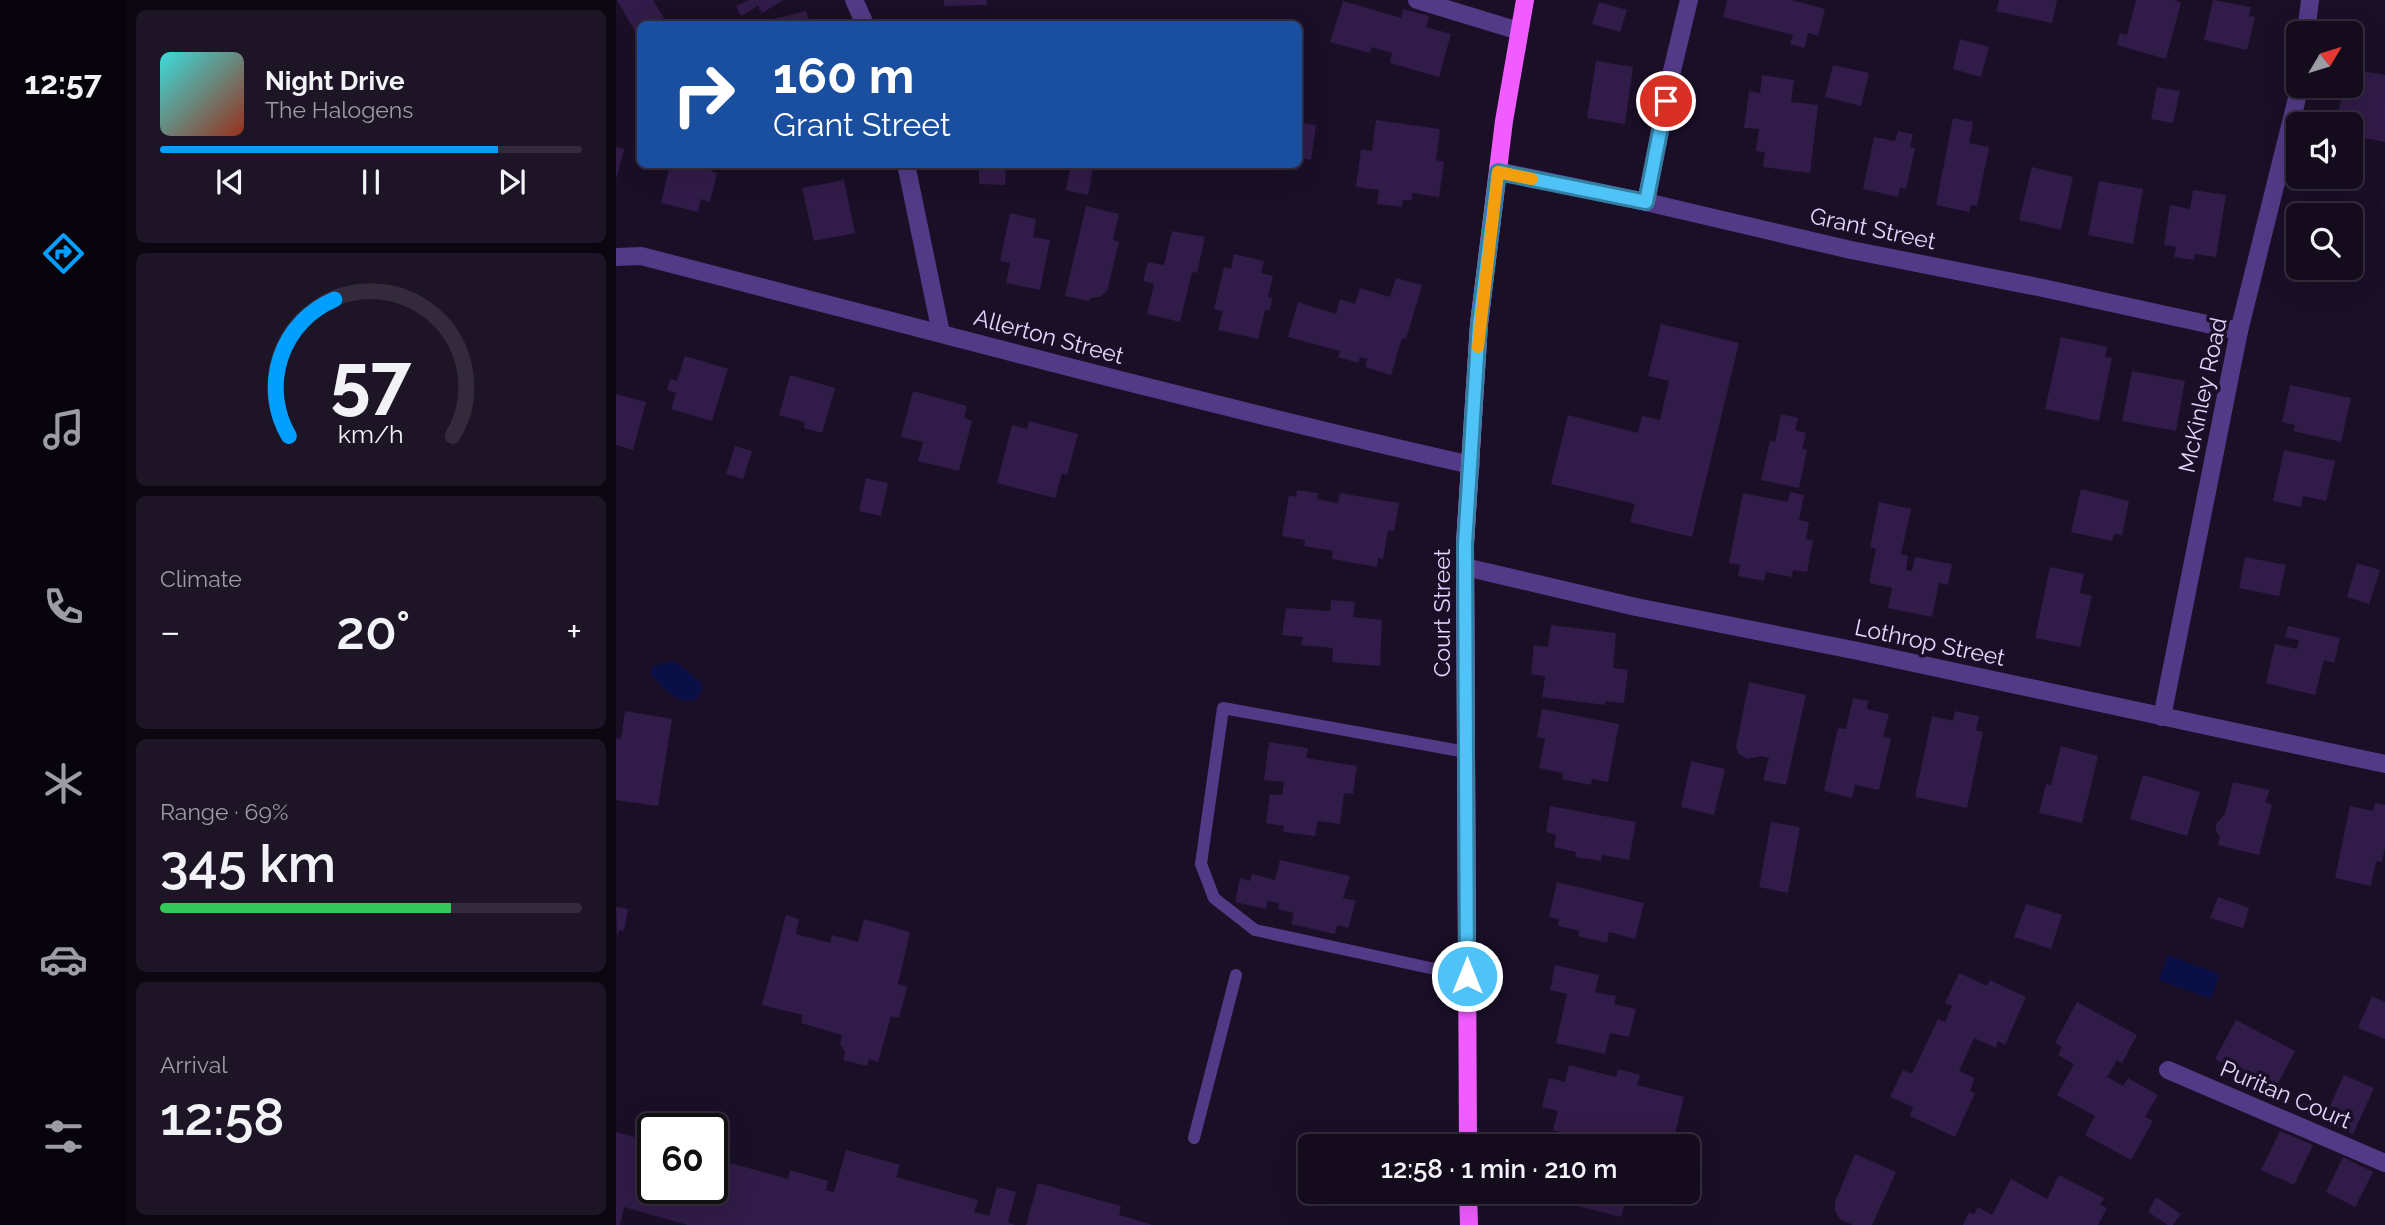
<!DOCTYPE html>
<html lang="en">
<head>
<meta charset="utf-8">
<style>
	:root { --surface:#140b1d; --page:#1d1426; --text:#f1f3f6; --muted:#9d9ba4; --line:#332b3b; --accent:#019fff }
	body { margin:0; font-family:Raleway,sans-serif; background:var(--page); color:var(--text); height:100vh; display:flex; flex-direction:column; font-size:26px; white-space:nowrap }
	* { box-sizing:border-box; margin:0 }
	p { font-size:23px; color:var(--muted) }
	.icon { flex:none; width:38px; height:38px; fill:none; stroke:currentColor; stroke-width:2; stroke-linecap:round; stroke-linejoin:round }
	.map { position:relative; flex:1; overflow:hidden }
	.details { display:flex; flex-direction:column; gap:10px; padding:10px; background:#0b0610; width:490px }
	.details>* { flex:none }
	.top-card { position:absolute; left:21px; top:21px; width:665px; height:147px; border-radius:10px; box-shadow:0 7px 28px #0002,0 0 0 2px var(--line); background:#1a4fa0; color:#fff; overflow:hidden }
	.needle { width:46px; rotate:52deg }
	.buttons { position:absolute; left:1670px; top:21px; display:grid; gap:14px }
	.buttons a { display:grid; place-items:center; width:77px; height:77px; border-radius:10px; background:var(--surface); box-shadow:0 7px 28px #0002,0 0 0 2px var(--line); font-size:35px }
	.speed { position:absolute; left:21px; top:1113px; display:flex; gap:14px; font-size:35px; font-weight:700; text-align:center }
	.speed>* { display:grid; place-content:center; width:91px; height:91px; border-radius:50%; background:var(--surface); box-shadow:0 7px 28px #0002,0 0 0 2px var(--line); line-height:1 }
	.speed .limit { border:4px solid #111; border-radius:10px; background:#fff; color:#111 }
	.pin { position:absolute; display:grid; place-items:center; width:60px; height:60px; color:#fff; margin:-30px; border:4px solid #fff; border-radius:50%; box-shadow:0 2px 7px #0007 }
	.me { position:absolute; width:77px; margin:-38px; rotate:0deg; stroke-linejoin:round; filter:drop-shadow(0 0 5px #0008) }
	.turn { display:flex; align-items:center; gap:24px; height:147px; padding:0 21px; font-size:32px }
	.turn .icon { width:91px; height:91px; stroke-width:2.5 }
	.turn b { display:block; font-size:49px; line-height:60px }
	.big { font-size:52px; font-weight:600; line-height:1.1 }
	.details .widget { flex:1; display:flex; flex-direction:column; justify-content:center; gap:10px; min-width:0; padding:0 24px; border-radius:10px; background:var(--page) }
	.details .dial { align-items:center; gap:0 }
	.dial svg { height:182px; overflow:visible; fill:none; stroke:var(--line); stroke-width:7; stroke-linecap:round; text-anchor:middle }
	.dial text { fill:var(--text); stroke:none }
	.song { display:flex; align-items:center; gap:21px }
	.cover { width:84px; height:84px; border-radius:10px; background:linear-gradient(135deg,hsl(180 70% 55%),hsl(10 70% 35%)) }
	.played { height:7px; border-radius:4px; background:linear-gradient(90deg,var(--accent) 80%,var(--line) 80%) }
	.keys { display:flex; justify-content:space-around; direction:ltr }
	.heat { display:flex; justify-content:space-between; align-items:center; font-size:38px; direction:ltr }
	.charge { height:10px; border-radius:5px; background:linear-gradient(90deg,#34c759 69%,var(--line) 0) }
	.trip { position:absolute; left:682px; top:1134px; width:402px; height:70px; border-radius:10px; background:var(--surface); box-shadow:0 7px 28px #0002,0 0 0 2px var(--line); font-weight:600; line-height:70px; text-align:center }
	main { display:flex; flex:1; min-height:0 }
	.dock { display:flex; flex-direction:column; width:126px; justify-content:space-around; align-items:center; background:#08040c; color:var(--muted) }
	.dock .icon { width:49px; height:49px }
	.dock .active { color:var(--accent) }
	.dock b { font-size:32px; color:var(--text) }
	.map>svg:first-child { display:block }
</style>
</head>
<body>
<main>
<nav class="dock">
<b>12:57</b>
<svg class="icon active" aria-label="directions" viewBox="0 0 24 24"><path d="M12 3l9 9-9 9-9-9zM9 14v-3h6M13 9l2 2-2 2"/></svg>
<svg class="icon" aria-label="music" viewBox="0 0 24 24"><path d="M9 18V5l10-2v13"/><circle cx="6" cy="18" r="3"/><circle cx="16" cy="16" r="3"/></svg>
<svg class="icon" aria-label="phone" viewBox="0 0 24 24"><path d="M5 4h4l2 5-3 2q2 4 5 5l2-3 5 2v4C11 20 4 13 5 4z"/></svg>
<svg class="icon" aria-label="climate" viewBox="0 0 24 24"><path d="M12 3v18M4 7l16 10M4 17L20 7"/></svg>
<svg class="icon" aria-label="car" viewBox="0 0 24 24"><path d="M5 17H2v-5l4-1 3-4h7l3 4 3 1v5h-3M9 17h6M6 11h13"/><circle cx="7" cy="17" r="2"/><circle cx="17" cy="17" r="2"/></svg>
<svg class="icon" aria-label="filters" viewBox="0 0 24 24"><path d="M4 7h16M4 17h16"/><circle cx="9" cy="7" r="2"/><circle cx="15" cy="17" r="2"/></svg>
</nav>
<section class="details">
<div class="widget">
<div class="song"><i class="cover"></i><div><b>Night Drive</b><p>The Halogens</p></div></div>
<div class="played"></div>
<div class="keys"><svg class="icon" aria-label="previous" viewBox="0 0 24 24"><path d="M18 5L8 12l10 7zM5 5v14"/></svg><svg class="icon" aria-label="pause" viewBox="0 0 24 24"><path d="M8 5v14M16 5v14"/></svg><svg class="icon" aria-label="next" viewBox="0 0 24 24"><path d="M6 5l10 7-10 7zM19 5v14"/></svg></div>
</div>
<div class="widget dial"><svg viewBox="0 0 100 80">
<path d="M14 69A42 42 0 1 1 86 69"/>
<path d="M14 69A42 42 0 0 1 34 9" stroke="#019fff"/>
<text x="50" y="56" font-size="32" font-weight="700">57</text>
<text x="50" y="72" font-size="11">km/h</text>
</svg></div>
<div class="widget"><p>Climate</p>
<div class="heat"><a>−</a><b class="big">20°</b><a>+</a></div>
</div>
<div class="widget"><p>Range · 69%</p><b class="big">345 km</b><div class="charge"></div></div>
<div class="widget"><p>Arrival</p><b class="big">12:58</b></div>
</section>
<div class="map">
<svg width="1769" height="1225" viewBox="0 0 1769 1225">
	<rect width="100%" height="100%" fill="#1a0f27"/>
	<g fill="#0a0f45">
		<path d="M54,661L61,663L85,682L86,689L80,700C61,706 45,686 34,673L36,667Z"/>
		<polygon points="1552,955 1604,974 1595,999 1543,980"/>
	</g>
	<g fill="#311b48">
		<polygon points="1,0 37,0 48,18 38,24 24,24 24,32 21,35"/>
		<polygon points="133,0 168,0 146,13 142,6 125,16 120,6"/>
		<polygon points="328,0 371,0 371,5 328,6"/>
		<polygon points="1111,0 1176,0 1209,9 1202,36 1192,33 1188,48 1174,44 1177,35 1107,17"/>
		<polygon points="1383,0 1441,0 1436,23 1380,11"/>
		<polygon points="1520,0 1559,0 1565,3 1550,59 1501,45 1504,33 1511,35"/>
		<polygon points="1597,0 1635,7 1633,16 1639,17 1631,50 1588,40"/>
		<polygon points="727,1 785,18 787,9 813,16 810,27 835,34 823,77 774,63 776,53 756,47 754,53 714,42"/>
		<polygon points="983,2 1011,10 1004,32 976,24"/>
		<polygon points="190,11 194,24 137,24"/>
		<polygon points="1344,39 1373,47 1365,77 1337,69"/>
		<polygon points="980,61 1017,67 1009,124 971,118"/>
		<polygon points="1217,65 1253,73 1245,106 1209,97"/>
		<polygon points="1734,69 1769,75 1769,142 1734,135 1734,124 1720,124 1728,86 1734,86"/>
		<polygon points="1146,75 1178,80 1175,102 1202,105 1194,173 1147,167 1149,152 1140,151 1143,129 1128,128 1133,91 1144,93"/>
		<polygon points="1541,87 1564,91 1557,123 1535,119"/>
		<polygon points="1337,118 1357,122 1353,143 1373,147 1361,206 1355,205 1353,212 1320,205"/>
		<polygon points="760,120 824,129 820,160 828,162 823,197 796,193 796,200 787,200 786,207 761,204 763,190 740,187 745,149 756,151"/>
		<polygon points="682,122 700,125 695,160 682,158"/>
		<polygon points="1282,131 1297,134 1294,147 1299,148 1290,189 1284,188 1282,197 1247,189 1258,137 1279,141"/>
		<polygon points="0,147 8,149 1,177 0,177"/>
		<polygon points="54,164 96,164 95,171 101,173 94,202 85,199 82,212 45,203"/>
		<polygon points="455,164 478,164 472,195 450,190"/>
		<polygon points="363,166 390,168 389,185 363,184"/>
		<polygon points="1416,167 1457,177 1445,230 1403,220"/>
		<polygon points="228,180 239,233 198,241 186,188"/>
		<polygon points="1483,181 1527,189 1517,244 1472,235"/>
		<polygon points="1577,190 1610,195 1600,257 1579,254 1578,260 1558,257 1560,247 1548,245 1554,205 1574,209"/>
		<polygon points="470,206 503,214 497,240 503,242 491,291 484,297 474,298 473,301 449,296"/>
		<polygon points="394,213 420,219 417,237 434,240 424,290 390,283 394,263 384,261"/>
		<polygon points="556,231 589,237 581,273 576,272 564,322 531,314 538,284 527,281 532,262 548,265"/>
		<polygon points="618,254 648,261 645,273 657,276 652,297 656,298 654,311 649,310 642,339 602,330 607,311 598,309 608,267 615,269"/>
		<polygon points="780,278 806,285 790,339 786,338 775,375 749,367 751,359 744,357 742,363 722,357 724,351 672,337 682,302 720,314 724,299 739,304 744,288 774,297"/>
		<polygon points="1045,324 1123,343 1076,537 1014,522 1019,504 935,484 952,415 1022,433 1026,416 1044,420 1053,381 1032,376"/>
		<polygon points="1445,337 1491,347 1489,357 1496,358 1483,421 1429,409"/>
		<polygon points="69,356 112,369 96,421 55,409 60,393 51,390 54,379 61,381"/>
		<polygon points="1516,371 1569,381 1560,431 1506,421"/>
		<polygon points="174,375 219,388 206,433 188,428 189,422 163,415"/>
		<polygon points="1674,385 1735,398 1725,442 1677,431 1679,425 1666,422"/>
		<polygon points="297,391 351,406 348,418 356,421 343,471 302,461 307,442 285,437"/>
		<polygon points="0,394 30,402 17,450 0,445"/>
		<polygon points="1165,414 1182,418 1179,430 1190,433 1186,449 1191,450 1183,488 1145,480 1154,441 1159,442"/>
		<polygon points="413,421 462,434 451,475 446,473 439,498 381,483 396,425 411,429"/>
		<polygon points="119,446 136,451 127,479 110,474"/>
		<polygon points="1668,450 1719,461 1710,501 1687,496 1685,507 1657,501"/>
		<polygon points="250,478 272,483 265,516 243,511"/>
		<polygon points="1465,489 1513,501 1506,535 1498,534 1496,541 1455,532"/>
		<polygon points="681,490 702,493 701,499 722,503 724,493 783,503 778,531 772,530 767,559 762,558 761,567 716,559 717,551 688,546 689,540 666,536 673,495 680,497"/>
		<polygon points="1174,492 1188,495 1183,520 1193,522 1190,539 1197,540 1191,572 1177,570 1176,577 1150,572 1148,581 1122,576 1124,565 1113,563 1127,493 1172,502"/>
		<polygon points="1263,502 1295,509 1285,554 1292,556 1290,570 1296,571 1299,557 1336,564 1332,585 1323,583 1316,617 1272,608 1276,588 1253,583 1260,549 1254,547"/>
		<polygon points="1629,557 1670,565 1663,596 1623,588"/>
		<polygon points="1741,563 1764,570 1753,604 1731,597"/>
		<polygon points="1434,567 1468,574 1464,593 1476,596 1464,647 1419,638"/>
		<polygon points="715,600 739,602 737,617 766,620 764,666 716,662 717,648 685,645 687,637 666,635 670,608 714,611"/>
		<polygon points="935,625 1000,633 997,668 1012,670 1008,703 989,701 989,705 926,697 929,676 915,674 918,645 932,647"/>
		<polygon points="1672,626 1724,638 1718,663 1708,660 1699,695 1650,683 1659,644 1681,649 1683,640 1669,637"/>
		<polygon points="1133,682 1190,695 1170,785 1147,780 1153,758 1145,756 1131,759 1123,754 1120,747"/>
		<polygon points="1237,698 1252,701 1251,709 1273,714 1267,737 1275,738 1263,790 1239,785 1236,798 1208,791 1222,728 1230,729"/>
		<polygon points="926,709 1003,724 992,782 976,779 975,785 946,779 947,773 923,768 929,739 921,737"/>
		<polygon points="9,711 56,719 42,806 0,800 0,738 5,739"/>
		<polygon points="1339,711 1363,716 1360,730 1367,732 1351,808 1299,797 1316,716 1337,721"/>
		<polygon points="653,742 692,748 690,758 741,766 737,794 728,793 724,824 702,821 699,836 667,832 668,826 650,823 654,794 666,795 668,782 648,780"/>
		<polygon points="1445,746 1482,756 1466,823 1423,813 1430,784 1435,785"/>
		<polygon points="1075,761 1109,769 1098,815 1065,807"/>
		<polygon points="1527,775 1584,792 1571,836 1514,819"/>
		<polygon points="1617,782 1654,790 1649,802 1656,805 1643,855 1602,845 1604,837 1600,831 1600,824 1609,814"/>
		<polygon points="1759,803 1769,805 1769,847 1766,862 1760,861 1755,886 1719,878 1734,806 1757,811"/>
		<polygon points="934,806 1020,822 1013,860 986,855 985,861 959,857 960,852 938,847 940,835 930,832"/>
		<polygon points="1155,822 1184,827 1172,893 1143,887"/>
		<polygon points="664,860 734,876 727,898 740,901 732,928 721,925 719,934 675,924 678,913 662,909 663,903 651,901 650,909 619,902 624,878 634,881 636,874 659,880"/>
		<polygon points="941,882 1028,903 1019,939 993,932 991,943 962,936 964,931 942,926 943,919 933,917"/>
		<polygon points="1602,897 1633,908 1627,928 1594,918"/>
		<polygon points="1410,904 1446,915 1435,949 1398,937"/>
		<polygon points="0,907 12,909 8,931 3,930 1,937"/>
		<polygon points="170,915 183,919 180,934 214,943 216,935 242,942 248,919 294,932 282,984 291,987 283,1018 275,1016 262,1062 253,1059 251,1066 227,1060 229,1052 224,1044 226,1035 185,1023 187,1015 146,1005"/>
		<polygon points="939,965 983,975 979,992 1000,996 998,1004 1020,1009 1013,1037 994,1033 989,1054 940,1043 951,994 934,990"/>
		<polygon points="1343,973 1371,986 1374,980 1410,997 1389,1045 1382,1041 1380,1048 1358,1038 1343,1071 1359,1078 1354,1091 1359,1093 1339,1137 1294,1116 1297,1107 1274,1097 1287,1070 1296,1074 1322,1019 1329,1022 1336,1006 1329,1003"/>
		<polygon points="1756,996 1769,1002 1769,1039 1742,1028"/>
		<polygon points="1461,1002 1521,1035 1506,1063 1501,1060 1491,1077 1507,1086 1512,1078 1542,1095 1529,1117 1537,1121 1515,1160 1469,1135 1479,1116 1441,1095 1458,1064 1442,1055 1446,1047 1439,1043"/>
		<polygon points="1620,1020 1679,1051 1659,1089 1599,1059"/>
		<polygon points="953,1065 1000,1077 1002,1069 1024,1075 1021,1085 1068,1097 1056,1146 973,1146 974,1140 937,1130 942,1111 926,1107 933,1078 949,1082"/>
		<polygon points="1728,1075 1758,1088 1737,1134 1707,1121"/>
		<polygon points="1664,1131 1697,1145 1678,1185 1645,1170"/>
		<polygon points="0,1132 37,1142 37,1188 96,1188 96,1158 172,1179 174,1170 212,1181 210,1190 218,1192 230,1150 284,1165 280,1177 362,1200 358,1212 373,1216 381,1187 400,1192 392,1222 399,1225 72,1225 8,1207 4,1225 0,1225"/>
		<polygon points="1239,1154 1280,1172 1256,1225 1237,1225 1224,1219 1219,1211 1219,1202"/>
		<polygon points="1727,1157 1757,1172 1739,1207 1710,1192"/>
		<polygon points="1443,1175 1488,1198 1484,1205 1491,1208 1482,1225 1347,1225 1353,1212 1358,1215 1362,1207 1376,1215 1395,1179 1431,1199"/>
		<polygon points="422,1183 505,1206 503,1215 537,1225 410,1225"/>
		<polygon points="936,1192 1012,1192 1005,1217 934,1199"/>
		<polygon points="1540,1197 1565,1214 1557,1225 1552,1225 1532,1212"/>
	</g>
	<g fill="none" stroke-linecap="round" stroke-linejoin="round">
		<g stroke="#523a86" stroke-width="12">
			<polyline points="850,752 607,708 585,864 598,898 639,930 851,976"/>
			<polyline points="578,1138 620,975"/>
		</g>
		<g stroke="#523a86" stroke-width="18">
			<polyline points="238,0 249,24"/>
			<polyline points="801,0 903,31"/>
			<polyline points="1690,33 1694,0"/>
			<polyline points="290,164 325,333"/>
			<polyline points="882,171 1030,202 1235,250 1427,288 1623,331"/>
			<polyline points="1030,202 1055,75 1073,0"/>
			<path d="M0,257L25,256C301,327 577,402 855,465"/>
			<polyline points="849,567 1020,607 1242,651 1769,764"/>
			<polyline points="1546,717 1623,331 1684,86"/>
			<polyline points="1552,1070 1769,1163"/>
		</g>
		<g stroke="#f05cff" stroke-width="18">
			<polyline points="852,1146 849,544 863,324 888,121 909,0"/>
			<polyline points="852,1192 853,1225"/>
		</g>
	</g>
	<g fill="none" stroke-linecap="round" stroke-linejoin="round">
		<g stroke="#337fa1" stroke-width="18">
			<polyline id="route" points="851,976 849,544 863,324 882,172 1030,202 1050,101"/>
		</g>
		<use href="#route" stroke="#4fc3f7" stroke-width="12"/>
		<polyline stroke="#f59e0b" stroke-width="12" points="862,347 882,172 916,179"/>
	</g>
	<g text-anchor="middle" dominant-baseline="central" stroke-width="7" stroke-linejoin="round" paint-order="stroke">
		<g font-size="23" fill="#e6d5ff" stroke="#1a0f27">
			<text transform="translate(1257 228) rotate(12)">Grant Street</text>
			<text transform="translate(433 336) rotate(15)">Allerton Street</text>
			<text transform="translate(1586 395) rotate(-78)">McKinley Road</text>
			<text transform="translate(825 613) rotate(-90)">Court Street</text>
			<text transform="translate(1314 642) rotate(12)">Lothrop Street</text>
			<text transform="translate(1670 1094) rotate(23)">Puritan Court</text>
		</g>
	</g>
</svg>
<div class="buttons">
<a><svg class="needle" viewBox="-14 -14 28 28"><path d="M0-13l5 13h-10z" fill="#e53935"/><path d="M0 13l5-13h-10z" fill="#9d9ba4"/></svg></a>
<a><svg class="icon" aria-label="sound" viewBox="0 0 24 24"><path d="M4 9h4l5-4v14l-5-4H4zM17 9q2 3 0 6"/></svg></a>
<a><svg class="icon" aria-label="search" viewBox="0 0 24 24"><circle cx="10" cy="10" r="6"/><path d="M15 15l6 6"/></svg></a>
</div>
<div class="speed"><div class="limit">60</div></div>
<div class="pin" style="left:1050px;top:101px;background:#d93025"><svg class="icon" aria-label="arrive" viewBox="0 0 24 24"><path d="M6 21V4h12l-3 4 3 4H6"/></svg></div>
<svg class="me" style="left:851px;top:976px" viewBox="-20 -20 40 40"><circle r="17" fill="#4fc3f7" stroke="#fff" stroke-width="3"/><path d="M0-11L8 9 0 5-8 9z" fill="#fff"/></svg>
<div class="trip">12:58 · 1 min · 210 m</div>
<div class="top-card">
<div class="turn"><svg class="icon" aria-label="right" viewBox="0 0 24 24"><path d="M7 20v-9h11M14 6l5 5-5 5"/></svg><div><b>160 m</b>Grant Street</div></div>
</div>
</div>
</main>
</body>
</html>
